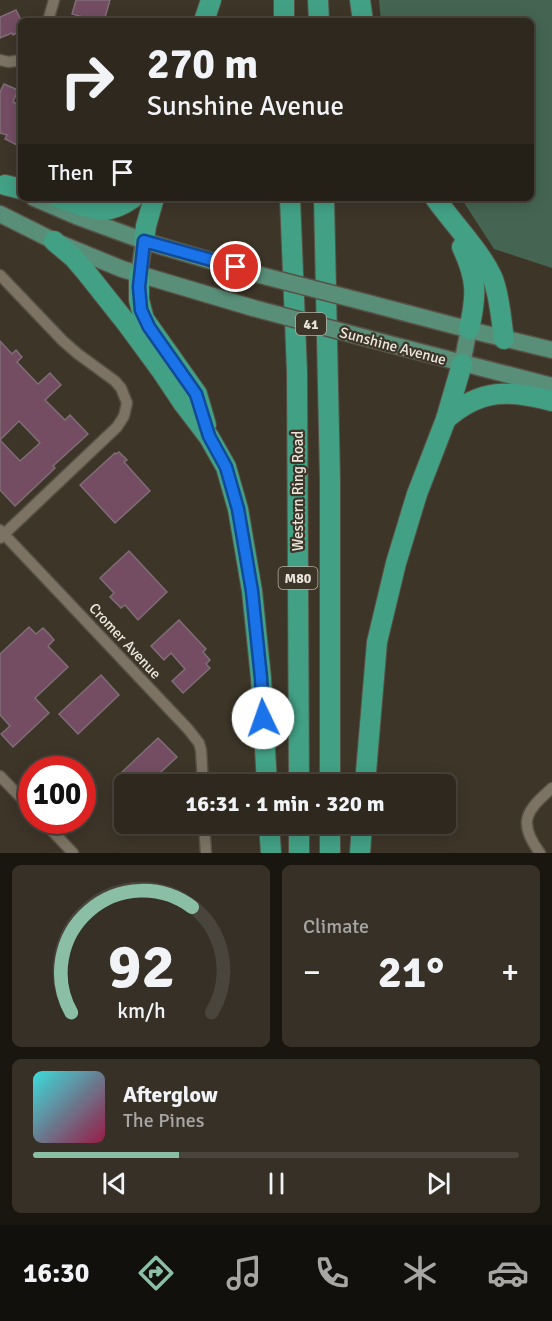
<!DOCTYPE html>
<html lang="en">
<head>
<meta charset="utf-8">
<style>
	:root { --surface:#2e281e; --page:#363027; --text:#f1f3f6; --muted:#a7a6a4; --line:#49443c; --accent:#8abfa5 }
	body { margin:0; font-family:Signika,sans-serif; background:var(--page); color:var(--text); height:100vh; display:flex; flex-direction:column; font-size:22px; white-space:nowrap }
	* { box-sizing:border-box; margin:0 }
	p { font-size:20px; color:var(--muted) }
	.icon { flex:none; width:33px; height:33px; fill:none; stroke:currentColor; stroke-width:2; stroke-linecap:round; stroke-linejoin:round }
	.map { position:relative; height:853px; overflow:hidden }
	.drawer { display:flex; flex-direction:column; gap:12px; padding:12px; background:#191610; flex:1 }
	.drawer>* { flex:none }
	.top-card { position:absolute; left:18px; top:18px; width:516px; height:183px; border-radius:9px; box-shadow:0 3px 15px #0003,0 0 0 2px var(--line); background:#2e281e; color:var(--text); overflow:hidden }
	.speed { position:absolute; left:18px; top:756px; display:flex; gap:12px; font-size:30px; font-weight:700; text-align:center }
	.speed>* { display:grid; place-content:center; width:78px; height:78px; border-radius:50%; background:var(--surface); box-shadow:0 3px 15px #0003,0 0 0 2px var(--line); line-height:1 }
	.speed .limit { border:9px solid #d22; background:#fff; color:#111 }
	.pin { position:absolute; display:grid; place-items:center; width:51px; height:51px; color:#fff; margin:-26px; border:3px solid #fff; border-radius:50%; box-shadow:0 2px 6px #0007 }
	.me { position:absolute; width:66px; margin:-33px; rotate:357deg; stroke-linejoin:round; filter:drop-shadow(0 0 4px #0008) }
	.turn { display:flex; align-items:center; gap:21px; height:126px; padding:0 30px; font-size:27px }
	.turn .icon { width:78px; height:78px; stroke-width:2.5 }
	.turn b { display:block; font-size:42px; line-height:51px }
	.then { display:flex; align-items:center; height:57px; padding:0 30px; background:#0003; gap:12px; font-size:22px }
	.big { font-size:45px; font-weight:700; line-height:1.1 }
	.drawer .tile { flex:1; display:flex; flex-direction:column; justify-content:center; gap:9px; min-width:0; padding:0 21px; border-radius:9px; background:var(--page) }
	.drawer .dial { align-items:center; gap:0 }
	.dial svg { height:156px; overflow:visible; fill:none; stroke:var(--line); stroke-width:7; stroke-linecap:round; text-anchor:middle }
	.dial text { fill:var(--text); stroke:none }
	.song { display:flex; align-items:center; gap:18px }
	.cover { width:72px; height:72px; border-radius:9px; background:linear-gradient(135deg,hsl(180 70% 55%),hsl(340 70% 35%)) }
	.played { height:6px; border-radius:3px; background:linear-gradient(90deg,var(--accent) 30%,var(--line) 30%) }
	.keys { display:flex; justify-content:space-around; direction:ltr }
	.heat { display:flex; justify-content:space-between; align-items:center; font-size:33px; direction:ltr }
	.drawer .tiles { flex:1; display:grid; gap:12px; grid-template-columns:1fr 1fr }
	.tile:last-child { grid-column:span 2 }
	.trip { position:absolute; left:114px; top:774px; width:342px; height:60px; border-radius:9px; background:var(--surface); box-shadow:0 3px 15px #0003,0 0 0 2px var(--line); font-weight:700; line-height:60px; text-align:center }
	.tab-bar { display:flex; height:96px; justify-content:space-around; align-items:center; background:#12100c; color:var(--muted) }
	.tab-bar .icon { width:42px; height:42px }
	.tab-bar .on { color:var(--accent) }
	.tab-bar b { font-size:27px; color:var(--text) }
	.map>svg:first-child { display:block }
</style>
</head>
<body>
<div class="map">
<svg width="552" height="853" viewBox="0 0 552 853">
	<rect width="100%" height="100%" fill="#3d3528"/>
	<polygon fill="#456552" points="379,0 552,0 552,268 494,249 461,198 531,198 531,21 381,21"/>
	<g fill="#744d63" stroke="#7f6e77" stroke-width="1.5">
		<polygon points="76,0 110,0 104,21 98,21 72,14"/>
		<polygon points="16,10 21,20 21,31 13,35 12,33 0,38 0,17"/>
		<polygon points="4,84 18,90 13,102 21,105 21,136 17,145 5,139 7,135 0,133 0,92"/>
		<polygon points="0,341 12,354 16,350 22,357 17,362 38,384 50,373 61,385 45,400 65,420 70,415 88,434 53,466 55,468 15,506 0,490 0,440 20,461 40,443 19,421 0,440"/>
		<polygon points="119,452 127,460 124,462 150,491 115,523 80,485 115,453 116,454"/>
		<polygon points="129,551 167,592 138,620 125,605 121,608 110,597 114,593 100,578"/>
		<polygon points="179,620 206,649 203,652 210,660 206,664 210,668 183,693 172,681 185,669 171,653 164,660 151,646"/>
		<polygon points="29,627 36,634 43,628 49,634 54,640 48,646 68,667 35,698 49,713 13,747 1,734 10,726 0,715 0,654"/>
		<polygon points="101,675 119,695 78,734 59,714"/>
		<polygon points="158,738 177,757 148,784 129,784 120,774"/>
	</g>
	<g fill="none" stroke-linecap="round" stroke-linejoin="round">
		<g stroke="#575145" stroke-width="13">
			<g id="minor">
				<polyline points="48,21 54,0"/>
				<polyline points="0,60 9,62 21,60"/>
				<polyline points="0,275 63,341 78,354 115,381 121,388 127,403 124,416 117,427 0,538"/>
				<polyline points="0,530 188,729 199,743 201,750 203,784"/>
				<polyline points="0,776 32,809"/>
				<polyline points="42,820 73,853"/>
				<polyline points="204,824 206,853"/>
				<path d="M540,853C517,822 526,811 552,788"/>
			</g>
		</g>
		<g stroke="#575145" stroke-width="19">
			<g id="primary">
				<polyline points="34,198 76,216 144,241 252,273"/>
				<polyline points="0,214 54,241 122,269 253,308"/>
				<polyline points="139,275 144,241"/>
				<polyline points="368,303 482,333 552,350"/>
				<polyline points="370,339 552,386"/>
				<polyline points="462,364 469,329"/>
			</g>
		</g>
		<g stroke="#575145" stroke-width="22">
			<g id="motorway">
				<polyline points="284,0 284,21"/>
				<polyline points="318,0 319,21"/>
				<polyline points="360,0 363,21"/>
				<polyline points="204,21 211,0"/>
				<polyline points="5,185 21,189"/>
				<path d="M59,198C90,206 102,220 133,198"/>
				<polyline points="290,198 297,372 299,784"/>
				<polyline points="324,198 330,479 330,784"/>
				<path d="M435,198C452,222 482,253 493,279C500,298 501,319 504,339"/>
				<polyline points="54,241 74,258 86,272 128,325 161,370 183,403 209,437 226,467 238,509 252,591 261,678 267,784"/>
				<polyline points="144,241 146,226 154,198"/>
				<path d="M462,247C477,279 477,295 469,329"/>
				<polyline points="139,275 139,300 144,319 197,394 206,425"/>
				<path d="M446,419C481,388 509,390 552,401"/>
				<polyline points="365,784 377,642 396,563 417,494 446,419 462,364"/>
				<polyline points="269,824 271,853"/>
				<polyline points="299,824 299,853"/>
				<polyline points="330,853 330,824"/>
				<polyline points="360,853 362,824"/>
			</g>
		</g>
		<use href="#minor" stroke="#7c7364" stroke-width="10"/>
		<use href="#primary" stroke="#598f78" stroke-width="16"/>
		<use href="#motorway" stroke="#42a185" stroke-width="20"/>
		<g stroke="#575145" stroke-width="19" stroke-linecap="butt">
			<g id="primary-bridge">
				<polyline points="252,273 368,303"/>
				<polyline points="253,308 370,339"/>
			</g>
		</g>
		<use href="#primary-bridge" stroke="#598f78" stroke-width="16"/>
	</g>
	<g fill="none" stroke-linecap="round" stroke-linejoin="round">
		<g stroke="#114b97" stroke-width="15">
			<polyline id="route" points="236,267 144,241 139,287 141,310 149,327 196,394 209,436 226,467 238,509 252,591 261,678 263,718"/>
		</g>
		<use href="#route" stroke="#1a73e8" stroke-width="10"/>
	</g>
	<g text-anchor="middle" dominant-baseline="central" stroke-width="4.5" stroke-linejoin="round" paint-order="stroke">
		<g fill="#3d3528" stroke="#b6b1a7" stroke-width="1.5">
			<rect x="296" y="313" width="30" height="22" rx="4.5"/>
			<rect x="278.5" y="567" width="39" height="22" rx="4.5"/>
		</g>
		<g font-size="14" font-weight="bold" fill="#eae6dd">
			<text x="311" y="324">41</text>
			<text x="298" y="578">M80</text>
		</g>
		<g font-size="15" fill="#eae6dd" stroke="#3d3528">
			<text transform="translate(393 346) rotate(15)">Sunshine Avenue</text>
			<text transform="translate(298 491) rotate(-90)">Western Ring Road</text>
			<text transform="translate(125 641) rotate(47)">Cromer Avenue</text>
		</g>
	</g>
</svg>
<div class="speed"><div class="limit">100</div></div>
<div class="pin" style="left:236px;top:267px;background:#d93025"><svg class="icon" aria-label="arrive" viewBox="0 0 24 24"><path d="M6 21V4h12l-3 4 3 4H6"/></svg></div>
<svg class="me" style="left:263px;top:718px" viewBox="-20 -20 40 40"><circle r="19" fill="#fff"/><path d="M0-13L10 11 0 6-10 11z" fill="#1a73e8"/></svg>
<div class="trip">16:31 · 1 min · 320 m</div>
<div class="top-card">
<div class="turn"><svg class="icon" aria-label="right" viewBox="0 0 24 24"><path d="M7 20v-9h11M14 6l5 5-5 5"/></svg><div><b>270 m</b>Sunshine Avenue</div></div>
<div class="then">Then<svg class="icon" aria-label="arrive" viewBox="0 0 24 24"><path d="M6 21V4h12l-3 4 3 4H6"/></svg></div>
</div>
</div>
<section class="drawer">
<div class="tiles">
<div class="tile dial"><svg viewBox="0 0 100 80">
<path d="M14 69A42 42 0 1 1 86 69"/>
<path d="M14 69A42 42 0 0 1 76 15" stroke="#8abfa5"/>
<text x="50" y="56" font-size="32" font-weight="700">92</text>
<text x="50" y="72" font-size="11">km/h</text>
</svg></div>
<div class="tile"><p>Climate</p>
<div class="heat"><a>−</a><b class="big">21°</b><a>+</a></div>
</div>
<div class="tile">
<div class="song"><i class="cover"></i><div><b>Afterglow</b><p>The Pines</p></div></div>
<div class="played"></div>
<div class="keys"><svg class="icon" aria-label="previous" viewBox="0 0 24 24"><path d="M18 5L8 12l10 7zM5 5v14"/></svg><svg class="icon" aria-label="pause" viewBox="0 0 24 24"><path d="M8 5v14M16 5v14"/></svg><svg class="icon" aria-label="next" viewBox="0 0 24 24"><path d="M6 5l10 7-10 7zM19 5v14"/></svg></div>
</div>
</div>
</section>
<nav class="tab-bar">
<b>16:30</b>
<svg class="icon on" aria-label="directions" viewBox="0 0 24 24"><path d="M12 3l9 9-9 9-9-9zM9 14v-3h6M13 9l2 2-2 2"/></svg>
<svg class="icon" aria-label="music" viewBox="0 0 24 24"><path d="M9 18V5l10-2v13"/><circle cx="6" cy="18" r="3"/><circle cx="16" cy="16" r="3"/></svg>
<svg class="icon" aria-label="phone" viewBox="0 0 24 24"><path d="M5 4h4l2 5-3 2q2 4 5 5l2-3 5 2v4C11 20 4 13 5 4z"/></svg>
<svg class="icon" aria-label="climate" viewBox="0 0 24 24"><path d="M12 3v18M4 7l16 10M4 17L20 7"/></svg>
<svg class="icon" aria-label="car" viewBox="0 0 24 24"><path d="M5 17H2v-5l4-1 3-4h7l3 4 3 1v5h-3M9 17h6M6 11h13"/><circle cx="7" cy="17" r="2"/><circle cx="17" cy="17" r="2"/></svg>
</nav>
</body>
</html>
